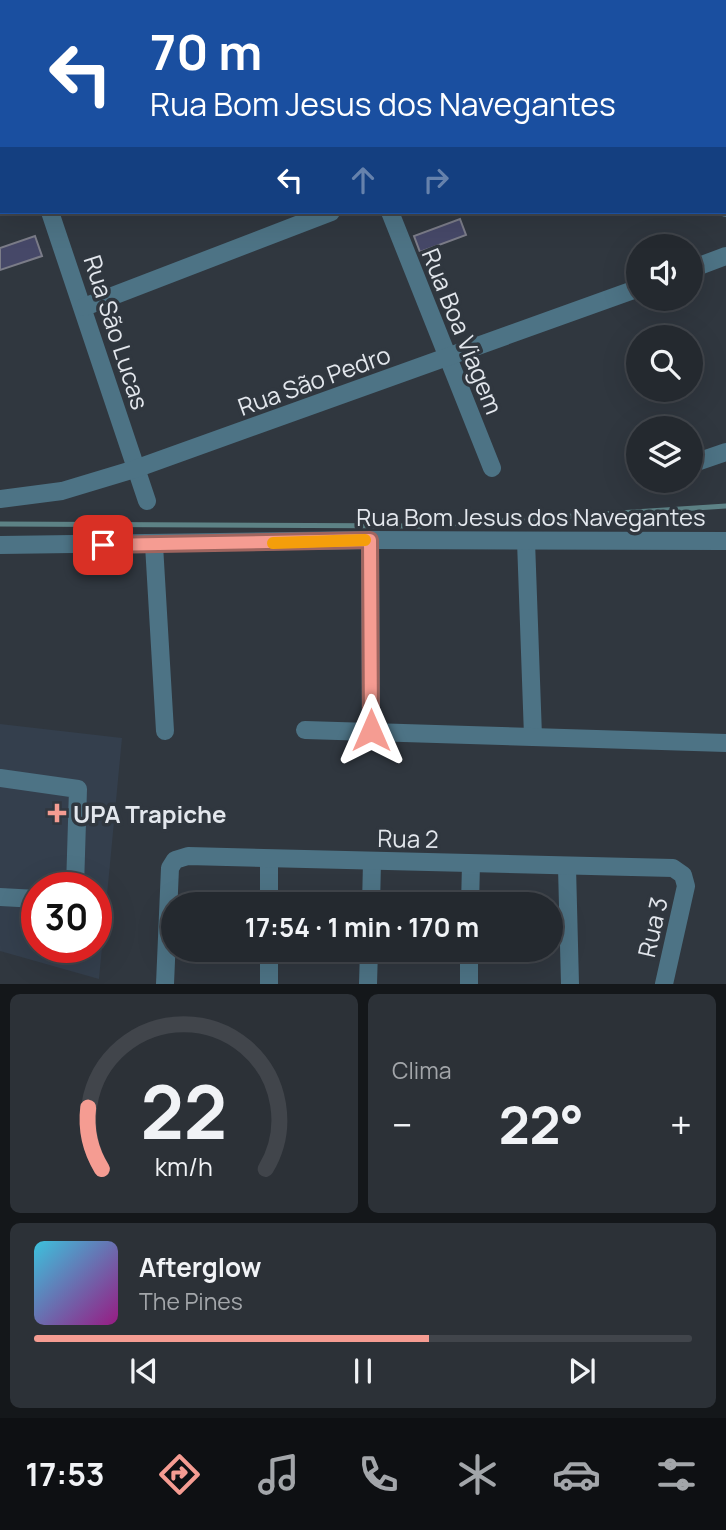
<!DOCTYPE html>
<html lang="pt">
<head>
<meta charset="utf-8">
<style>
	:root { --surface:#24292f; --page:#2c3137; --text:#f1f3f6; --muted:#a3a6aa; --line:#41454b; --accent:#f59c92 }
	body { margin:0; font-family:Manrope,sans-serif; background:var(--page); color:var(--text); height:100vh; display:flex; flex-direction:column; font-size:26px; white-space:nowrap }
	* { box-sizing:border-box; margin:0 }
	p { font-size:23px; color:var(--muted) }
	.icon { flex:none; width:38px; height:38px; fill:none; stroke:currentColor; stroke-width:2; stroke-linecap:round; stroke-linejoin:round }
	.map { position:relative; height:984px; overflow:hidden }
	.details { display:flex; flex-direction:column; gap:10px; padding:10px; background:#14171a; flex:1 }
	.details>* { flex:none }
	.hud { position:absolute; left:0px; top:0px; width:726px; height:214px; box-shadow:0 7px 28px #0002,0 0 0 2px var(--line); background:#1a4fa0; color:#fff; overflow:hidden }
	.buttons { position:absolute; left:626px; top:234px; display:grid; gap:14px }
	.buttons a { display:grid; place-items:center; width:77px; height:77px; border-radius:50%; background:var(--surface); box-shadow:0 7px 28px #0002,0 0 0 2px var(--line); font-size:35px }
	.speed { position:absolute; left:21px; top:872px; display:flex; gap:14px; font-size:35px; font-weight:700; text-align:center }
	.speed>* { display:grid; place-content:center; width:91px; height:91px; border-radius:50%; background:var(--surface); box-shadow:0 7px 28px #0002,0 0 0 2px var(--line); line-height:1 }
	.speed .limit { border:10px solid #d22; background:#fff; color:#111 }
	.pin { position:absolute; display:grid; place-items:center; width:60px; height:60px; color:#fff; margin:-30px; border-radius:14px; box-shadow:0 4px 10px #0006 }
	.me { position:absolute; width:77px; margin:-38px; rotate:0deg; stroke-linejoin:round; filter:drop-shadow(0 0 5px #0008) }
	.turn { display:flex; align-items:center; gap:24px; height:147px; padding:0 35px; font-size:32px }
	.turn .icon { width:91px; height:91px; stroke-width:2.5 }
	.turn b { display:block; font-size:49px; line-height:60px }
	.lanes { display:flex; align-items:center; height:66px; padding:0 35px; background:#0003; justify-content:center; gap:35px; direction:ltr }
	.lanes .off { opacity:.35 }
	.big { font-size:52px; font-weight:700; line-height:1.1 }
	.details .widget { flex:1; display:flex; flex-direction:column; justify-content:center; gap:10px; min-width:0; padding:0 24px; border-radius:10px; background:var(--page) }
	.details .dial { align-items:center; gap:0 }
	.dial svg { height:182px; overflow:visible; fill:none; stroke:var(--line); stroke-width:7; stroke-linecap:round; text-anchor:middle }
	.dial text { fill:var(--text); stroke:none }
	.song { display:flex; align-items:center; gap:21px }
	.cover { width:84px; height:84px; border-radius:10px; background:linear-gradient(135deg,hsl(190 70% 55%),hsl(310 70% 35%)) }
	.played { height:7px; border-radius:4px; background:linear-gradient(90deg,var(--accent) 60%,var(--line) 60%) }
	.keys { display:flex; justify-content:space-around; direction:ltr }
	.heat { display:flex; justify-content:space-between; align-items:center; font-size:38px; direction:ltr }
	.details .tiles { flex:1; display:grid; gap:10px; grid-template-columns:1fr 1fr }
	.widget:last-child { grid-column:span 2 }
	.trip { position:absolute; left:161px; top:892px; width:402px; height:70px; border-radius:35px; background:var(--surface); box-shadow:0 7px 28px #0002,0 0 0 2px var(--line); font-weight:700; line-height:70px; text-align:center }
	.dock { display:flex; height:112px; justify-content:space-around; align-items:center; background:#0e1013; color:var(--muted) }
	.dock .icon { width:49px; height:49px }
	.dock .current { color:var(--accent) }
	.dock b { font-size:32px; color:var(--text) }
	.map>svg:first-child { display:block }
</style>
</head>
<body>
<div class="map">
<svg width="726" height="984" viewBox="0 0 726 984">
	<rect width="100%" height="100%" fill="#30373f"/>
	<path fill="#343f4d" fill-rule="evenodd" d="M0,724L122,738L99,979L0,951ZM37,887H96V947H37Z"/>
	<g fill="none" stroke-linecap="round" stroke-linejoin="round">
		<polyline stroke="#5d8286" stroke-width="5" points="0,524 419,526 726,506"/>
	</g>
	<g fill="#464868" stroke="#7b7c88" stroke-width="2">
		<polygon points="122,0 225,0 220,2"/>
		<polygon points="460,219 466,235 420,252 414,236"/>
		<polygon points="35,236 42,256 0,270 0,248"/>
	</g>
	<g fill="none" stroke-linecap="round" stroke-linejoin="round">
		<g stroke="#4d7385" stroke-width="18">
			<polyline points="646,0 646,2"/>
			<polyline points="375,2 380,0"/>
			<polyline points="724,63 726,62"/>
			<polyline points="0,137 2,136"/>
			<polyline points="724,204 726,208"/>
			<polyline points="50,212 147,501"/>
			<polyline points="390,212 492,468"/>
			<polyline points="691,269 726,256"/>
			<polyline points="84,307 331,212"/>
			<polyline points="691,464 726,452"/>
			<polyline points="0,499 62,491 135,469 639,288"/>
			<polyline points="370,540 371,730"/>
			<polyline points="526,541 533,736"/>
			<polyline points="0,545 370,540 726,541"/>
			<polyline points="154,545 165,731"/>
			<polyline points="305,730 726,743"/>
			<polyline points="0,778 78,789 75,887"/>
			<polyline points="567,867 570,984"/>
			<polyline points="0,897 37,899"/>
			<polyline points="269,905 269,859"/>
			<polyline points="371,905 372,862"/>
			<polyline points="470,905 471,864"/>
			<polyline points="165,984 170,868 175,860 188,856 673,868 683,875 686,886 664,984"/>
			<polyline points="269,984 269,950"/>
			<polyline points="368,984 369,950"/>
			<polyline points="469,984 469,950"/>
		</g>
	</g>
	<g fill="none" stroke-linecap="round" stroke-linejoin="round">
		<g stroke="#9f655f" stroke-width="18">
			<polyline id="route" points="103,545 370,540 371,730"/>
		</g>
		<use href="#route" stroke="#f59c92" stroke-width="12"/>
		<polyline stroke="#f59e0b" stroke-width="12" points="273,543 365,540"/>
	</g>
	<path fill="#f59c92" stroke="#30373f" stroke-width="2.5" d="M53.5 802.5h7v7h7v7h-7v7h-7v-7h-7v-7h7z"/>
	<g text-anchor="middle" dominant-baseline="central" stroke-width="7" stroke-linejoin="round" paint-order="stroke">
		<g font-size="24" fill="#e3e7ed" stroke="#30373f">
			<text transform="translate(463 331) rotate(68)">Rua Boa Viagem</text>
			<text transform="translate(117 332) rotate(72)">Rua São Lucas</text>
			<text transform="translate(314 380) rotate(-20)">Rua São Pedro</text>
			<text x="531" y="516">Rua Bom Jesus dos Navegantes</text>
			<text transform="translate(408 838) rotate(1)">Rua 2</text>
			<text transform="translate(652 927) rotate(-77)">Rua 3</text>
		</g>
		<g font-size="24" font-weight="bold" fill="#e3e7ed" stroke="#30373f" text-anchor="start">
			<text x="73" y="813">UPA Trapiche</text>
		</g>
	</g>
</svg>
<div class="buttons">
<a><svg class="icon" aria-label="sound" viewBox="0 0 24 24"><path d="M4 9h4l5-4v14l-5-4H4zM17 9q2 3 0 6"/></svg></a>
<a><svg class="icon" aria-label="search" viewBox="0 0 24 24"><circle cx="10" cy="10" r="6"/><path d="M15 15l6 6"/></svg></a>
<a><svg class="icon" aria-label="layers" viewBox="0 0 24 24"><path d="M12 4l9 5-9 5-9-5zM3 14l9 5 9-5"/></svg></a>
</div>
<div class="speed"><div class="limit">30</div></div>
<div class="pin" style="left:103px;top:545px;background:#d93025"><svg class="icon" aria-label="arrive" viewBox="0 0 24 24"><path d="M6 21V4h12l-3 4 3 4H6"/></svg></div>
<svg class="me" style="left:371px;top:730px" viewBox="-20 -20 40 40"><path d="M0-17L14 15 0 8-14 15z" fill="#f59c92" stroke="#fff" stroke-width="4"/></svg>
<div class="trip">17:54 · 1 min · 170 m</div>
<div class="hud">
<div class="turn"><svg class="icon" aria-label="left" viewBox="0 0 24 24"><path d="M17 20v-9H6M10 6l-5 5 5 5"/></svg><div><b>70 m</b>Rua Bom Jesus dos Navegantes</div></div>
<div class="lanes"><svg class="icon" aria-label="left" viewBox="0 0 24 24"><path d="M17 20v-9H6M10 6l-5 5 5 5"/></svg><svg class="icon off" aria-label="ahead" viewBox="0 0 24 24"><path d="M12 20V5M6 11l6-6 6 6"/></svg><svg class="icon off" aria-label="right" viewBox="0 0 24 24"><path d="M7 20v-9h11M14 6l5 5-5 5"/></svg></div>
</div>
</div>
<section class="details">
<div class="tiles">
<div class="widget dial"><svg viewBox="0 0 100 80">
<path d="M14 69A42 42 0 1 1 86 69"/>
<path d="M14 69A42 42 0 0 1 8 42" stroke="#f59c92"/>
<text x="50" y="56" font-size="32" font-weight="700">22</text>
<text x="50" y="72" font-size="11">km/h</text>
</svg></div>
<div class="widget"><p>Clima</p>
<div class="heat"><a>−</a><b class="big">22°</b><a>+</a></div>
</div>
<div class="widget">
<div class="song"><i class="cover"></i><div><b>Afterglow</b><p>The Pines</p></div></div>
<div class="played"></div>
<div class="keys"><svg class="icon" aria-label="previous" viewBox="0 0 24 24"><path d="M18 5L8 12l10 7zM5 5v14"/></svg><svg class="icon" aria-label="pause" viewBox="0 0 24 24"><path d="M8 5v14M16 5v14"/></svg><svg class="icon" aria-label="next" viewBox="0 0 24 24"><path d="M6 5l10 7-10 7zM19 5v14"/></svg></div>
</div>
</div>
</section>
<nav class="dock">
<b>17:53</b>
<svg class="icon current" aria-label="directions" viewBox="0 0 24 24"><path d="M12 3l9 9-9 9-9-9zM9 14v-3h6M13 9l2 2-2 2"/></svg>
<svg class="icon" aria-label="music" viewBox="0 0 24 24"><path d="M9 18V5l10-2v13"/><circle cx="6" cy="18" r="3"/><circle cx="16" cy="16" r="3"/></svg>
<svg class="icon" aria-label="phone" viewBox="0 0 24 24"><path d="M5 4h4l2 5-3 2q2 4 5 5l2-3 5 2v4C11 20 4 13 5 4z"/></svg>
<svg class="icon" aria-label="climate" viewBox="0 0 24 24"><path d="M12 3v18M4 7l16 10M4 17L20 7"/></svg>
<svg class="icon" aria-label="car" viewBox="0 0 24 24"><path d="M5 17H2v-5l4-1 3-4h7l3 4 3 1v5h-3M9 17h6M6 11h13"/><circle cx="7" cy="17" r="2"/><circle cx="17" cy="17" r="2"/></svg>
<svg class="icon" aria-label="filters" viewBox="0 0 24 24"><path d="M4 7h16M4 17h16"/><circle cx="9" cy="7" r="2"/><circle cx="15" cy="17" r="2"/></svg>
</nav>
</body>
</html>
